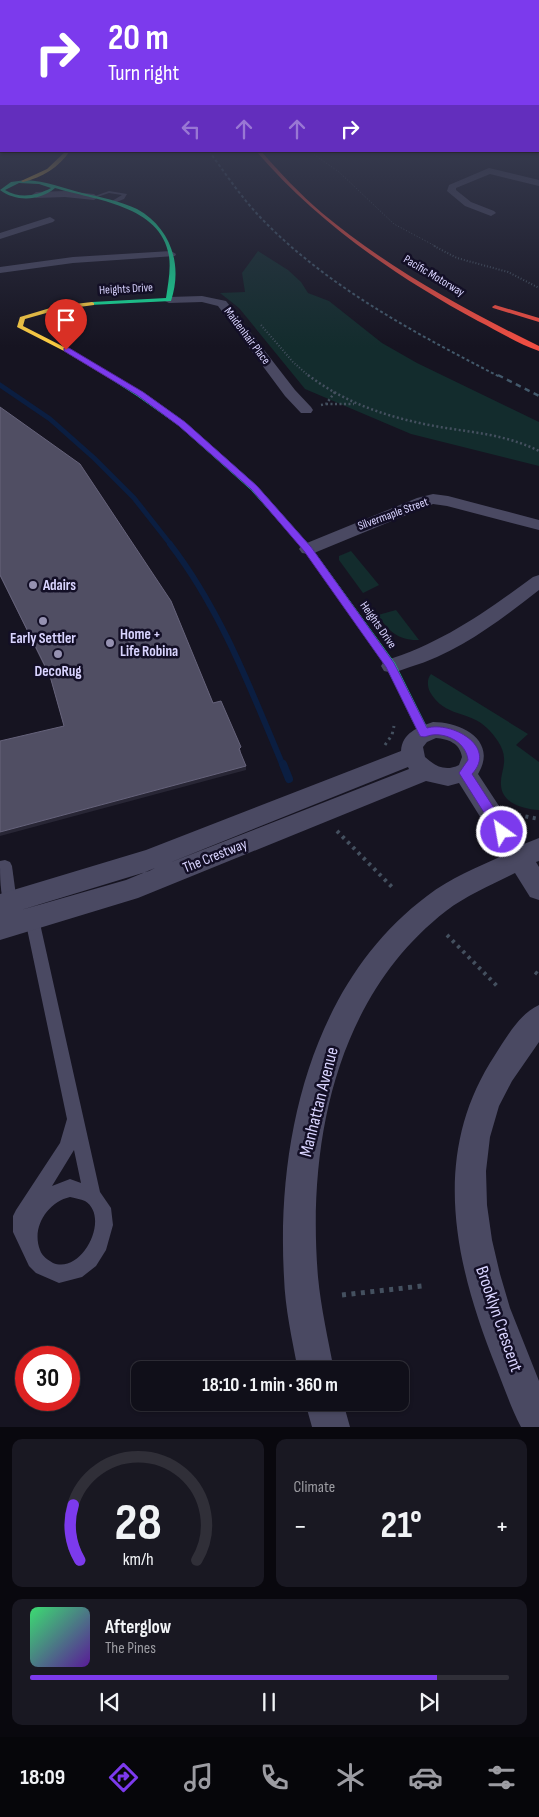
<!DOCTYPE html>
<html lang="en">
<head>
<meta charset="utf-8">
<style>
	:root { --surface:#100f19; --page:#191822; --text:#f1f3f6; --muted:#9c9ca2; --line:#302f38; --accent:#7c3aed }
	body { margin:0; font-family:"Sofia Sans Condensed",sans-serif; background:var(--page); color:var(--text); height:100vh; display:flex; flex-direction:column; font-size:19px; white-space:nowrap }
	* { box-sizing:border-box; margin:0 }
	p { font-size:16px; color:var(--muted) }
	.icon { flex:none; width:28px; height:28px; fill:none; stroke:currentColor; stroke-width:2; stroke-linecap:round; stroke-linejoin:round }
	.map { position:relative; height:1427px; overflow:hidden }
	.panel { display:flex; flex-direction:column; gap:12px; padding:12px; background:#09080e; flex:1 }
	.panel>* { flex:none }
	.guide { position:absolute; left:0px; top:0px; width:540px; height:152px; box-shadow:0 1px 4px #0004,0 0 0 1px var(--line); background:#7c3aed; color:#fff; overflow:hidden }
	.speed { position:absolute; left:15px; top:1346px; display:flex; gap:10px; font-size:25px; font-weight:700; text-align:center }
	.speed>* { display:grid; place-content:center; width:65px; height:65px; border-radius:50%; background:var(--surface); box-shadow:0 1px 4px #0004,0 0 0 1px var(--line); line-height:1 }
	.speed .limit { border:8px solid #d22; background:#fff; color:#111 }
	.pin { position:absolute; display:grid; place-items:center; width:42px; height:42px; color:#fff; margin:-51px -21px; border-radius:50% 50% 50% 0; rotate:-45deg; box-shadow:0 0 5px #0007 }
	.pin .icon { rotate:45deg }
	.me { position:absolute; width:55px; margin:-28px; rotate:328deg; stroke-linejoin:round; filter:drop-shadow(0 0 4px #0008) }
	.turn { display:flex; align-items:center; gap:18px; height:105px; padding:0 25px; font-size:22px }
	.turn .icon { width:65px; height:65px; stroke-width:2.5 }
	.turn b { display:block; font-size:35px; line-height:42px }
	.lanes { display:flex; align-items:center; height:48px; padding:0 25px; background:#0003; justify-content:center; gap:25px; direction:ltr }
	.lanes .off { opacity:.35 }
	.big { font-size:38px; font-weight:700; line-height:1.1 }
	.panel .widget { flex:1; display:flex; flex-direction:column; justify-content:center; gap:8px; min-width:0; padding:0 18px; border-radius:10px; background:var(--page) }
	.panel .dial { align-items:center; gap:0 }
	.dial svg { height:130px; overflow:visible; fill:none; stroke:var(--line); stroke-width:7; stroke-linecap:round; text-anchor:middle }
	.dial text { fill:var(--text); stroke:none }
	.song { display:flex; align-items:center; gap:15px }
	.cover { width:60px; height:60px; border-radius:8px; background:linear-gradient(135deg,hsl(140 70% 55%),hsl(270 70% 35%)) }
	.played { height:5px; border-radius:2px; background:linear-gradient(90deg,var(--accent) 85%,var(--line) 85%) }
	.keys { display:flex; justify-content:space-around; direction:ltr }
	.heat { display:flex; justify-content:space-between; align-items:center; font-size:28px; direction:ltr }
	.panel .tiles { flex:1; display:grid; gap:12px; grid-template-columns:1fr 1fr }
	.widget:last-child { grid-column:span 2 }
	.trip { position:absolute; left:131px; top:1361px; width:278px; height:50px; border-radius:10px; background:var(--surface); box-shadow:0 1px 4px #0004,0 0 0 1px var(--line); font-weight:700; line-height:50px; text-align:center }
	.dock { display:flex; height:80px; justify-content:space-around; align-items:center; background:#06060a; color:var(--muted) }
	.dock .icon { width:35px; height:35px }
	.dock .on { color:var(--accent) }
	.dock b { font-size:22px; color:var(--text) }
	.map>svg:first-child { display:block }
</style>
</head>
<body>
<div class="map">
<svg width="539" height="1427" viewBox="0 0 539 1427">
	<rect width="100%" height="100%" fill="#161421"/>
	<g fill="#132c2d">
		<polygon points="258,251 288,270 301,282 308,293 329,301 382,343 417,363 539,422 539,466 411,434 305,389 239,308 220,293 245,292 242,273"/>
		<polygon points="351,551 379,585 363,593 339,560 339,556"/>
		<path d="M396,610L419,640C399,641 388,631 378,615Z"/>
		<path d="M431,674L528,734L516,745L539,762V810C524,809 502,804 501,785C500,776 505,767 504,758C504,747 494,735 487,728C469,710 445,718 430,692C427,685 427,679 431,674Z"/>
	</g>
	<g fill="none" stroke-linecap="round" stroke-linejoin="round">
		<polyline stroke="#0b1e41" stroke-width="5" points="0,385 50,419 94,458 134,498 171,545"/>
		<path stroke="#0b1e41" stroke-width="6" d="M170,544C221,610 251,690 283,766"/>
		<polyline stroke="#0b1e41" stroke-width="8" points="283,764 289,779"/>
		<polyline stroke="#44505f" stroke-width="1" stroke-dasharray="1 2" stroke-linecap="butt" points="309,151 339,172 394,224 437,247"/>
		<g stroke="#44505f" stroke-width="2" stroke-dasharray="1 2" stroke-linecap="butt">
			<polyline points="434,246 457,258 508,272 539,288"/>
			<polyline points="261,325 293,362 310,377"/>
		</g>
		<g stroke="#44505f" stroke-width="2.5" stroke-dasharray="2 2.5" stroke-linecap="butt">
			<path d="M308,375C349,406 397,420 446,428C479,433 509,436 539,451"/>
			<polyline points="326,404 354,404"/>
			<polyline points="321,405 326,404 335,392"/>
		</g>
		<polyline stroke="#44505f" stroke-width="3" stroke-dasharray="2.5 4" stroke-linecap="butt" points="385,745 392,735 394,726"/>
		<g stroke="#44505f" stroke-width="4" stroke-dasharray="3 4.5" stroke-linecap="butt">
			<polyline points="518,815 539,819"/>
			<polyline points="337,831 392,887"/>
			<polyline points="447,935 499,988"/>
			<polyline points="535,972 539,975"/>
		</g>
		<polyline stroke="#44505f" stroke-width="5" stroke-dasharray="4 5.5" stroke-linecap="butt" points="342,1295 422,1286"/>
		<g fill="#4a4962" fill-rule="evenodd">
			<polygon points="109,191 127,194 124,199 114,203 112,201 122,195 109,193 94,198 92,197"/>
			<path d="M5,860L10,862L12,866L17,903L15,907L10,909L5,907C0,894 0,876 0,861Z"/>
			<path d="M32,913L37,915L39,919L100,1192L111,1208L113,1225L106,1250L96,1266L82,1277L59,1283L36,1273L29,1266L13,1232V1216L16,1210L60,1143L67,1119L25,919L27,915ZM74,1150L81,1183L70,1179L52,1186ZM70,1197C74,1198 81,1199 85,1201C111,1217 82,1275 53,1263C48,1260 42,1256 40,1250C31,1227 48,1202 70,1197Z"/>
		</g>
		<g fill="#4a4962" fill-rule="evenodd">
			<polygon points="489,168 539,180 539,186 490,174 456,188 456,190 471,202 494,211 496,213 491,216 465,206 447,191 449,185"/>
			<polygon points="65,191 94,194 98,197 94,200 65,197 36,198 32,195 36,192"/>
			<polygon points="50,217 55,220 53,222 0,239 0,233"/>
			<polygon points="171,251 176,254 175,256 73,263 0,273 0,267 73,257"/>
			<polygon points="202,296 226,301 295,390 311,407 313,410 311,413 301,413 285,396 218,306 202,302 169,303 163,300 169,297"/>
			<polygon points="433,494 448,496 539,520 539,530 447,506 433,504 314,553 308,554 302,553 299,549 302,545 417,498"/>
			<path d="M539,575V590C499,621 459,652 410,667C401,670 393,674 384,671L381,666L384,661C442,643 484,613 533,577Z"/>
			<path d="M433,722C462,722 498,741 478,774L524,844L539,838V861L536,862L539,867V900L530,897L515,873C492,885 467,895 446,911C335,997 307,1145 318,1277C321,1308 328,1339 334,1370H298C292,1339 285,1308 284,1277C276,1139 312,982 427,896C450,878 478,867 504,855L459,783L448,786L426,781L138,898L0,940V894L146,850L401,751C402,733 418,727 433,722ZM436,738C448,739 460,743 462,757L459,765C445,772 435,766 425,757L423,747L427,742ZM408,767L409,769L169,863ZM155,868L126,880L21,910L149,871Z"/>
			<path d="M539,1005V1042L512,1081L499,1106L490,1137L486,1171L487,1205L492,1240L500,1274L510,1308L539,1381V1427H521C511,1408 504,1387 496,1367C455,1264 429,1155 495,1055C506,1038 520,1013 539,1005Z"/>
			<polygon points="305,1402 343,1402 350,1427 312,1427"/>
		</g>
		<g fill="#16e098" fill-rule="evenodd">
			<path d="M26,180C46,181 63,188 82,193C100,197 120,201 137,209C171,228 183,265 171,301L90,305V303L92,302L166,298C168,284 171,270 169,256C161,205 94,200 55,188C40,201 16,202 0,190L11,182ZM19,183L39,184L51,188C36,196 20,199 5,190Z"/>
			<polygon points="112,378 116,378 143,392 185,422 257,486 311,547 395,663 430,733 428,736 420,736 386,667 305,551 251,490 179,426 137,396 112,380"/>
		</g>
		<g fill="#ffcf43" fill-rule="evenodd">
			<path d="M66,151H70C58,168 43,177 23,182L21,181L47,169Z"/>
			<polygon points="92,302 94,303 94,305 57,310 25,319 23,326 68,349 116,378 116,380 112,380 64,351 17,327 20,317 57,306"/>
		</g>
		<g fill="#f24e42" fill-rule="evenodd">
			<path d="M256,151H261C280,173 300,194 322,213C388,268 463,309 539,346V351C518,344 498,331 478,321C395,276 318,223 256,151Z"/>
			<polygon points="495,305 539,318 539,322 493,308 492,307"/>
		</g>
		<path stroke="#43596b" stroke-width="2" stroke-dasharray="3 2.5" stroke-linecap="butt" d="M209,151C225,173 241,197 260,217C327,287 415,333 500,377"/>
		<polyline stroke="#43596b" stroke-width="2.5" stroke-dasharray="5.5 4.5" stroke-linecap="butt" points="498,375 539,396"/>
	</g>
	<polygon fill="#403d50" points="0,407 213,703 241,751 240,752 246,766 246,770 64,726 51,680 0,576"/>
	<polygon fill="#282635" points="246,766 246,770 0,836 0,832"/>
	<polygon fill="#504e63" stroke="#66637b" points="0,407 80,464 171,601 213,703 221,701 241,747 239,749 246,766 0,832 0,741 64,726 50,676 0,575"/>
	<linearGradient id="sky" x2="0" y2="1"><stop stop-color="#0c0b12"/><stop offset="0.42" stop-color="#363a4e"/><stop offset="1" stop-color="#363a4e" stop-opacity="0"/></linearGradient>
	<rect width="539" height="347" fill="url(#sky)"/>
	<path fill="#7c3aed" stroke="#51269a" d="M64,348H69L143,392L185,422L257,486L311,547L394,663L427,728C451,721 498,746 472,774L507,828L509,832L507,835L502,837L498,835L459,773L468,760C466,743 448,733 432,735C426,736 425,738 420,736L386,667L304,551L251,489L179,426L137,395L64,351Z"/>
	<g fill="#9591b1" stroke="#130f26" stroke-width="2">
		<circle cx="33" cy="585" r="5"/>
		<circle cx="43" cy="621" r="5"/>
		<circle cx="110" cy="643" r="5"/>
		<circle cx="58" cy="654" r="5"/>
	</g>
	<g text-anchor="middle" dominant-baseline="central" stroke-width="5" stroke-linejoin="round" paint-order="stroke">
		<g font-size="12" fill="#d9d4ff" stroke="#130f26">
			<text transform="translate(434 276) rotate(31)">Pacific Motorway</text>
			<text transform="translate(126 289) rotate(-3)">Heights Drive</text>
			<text transform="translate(247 336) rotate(53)">Maidenhair Place</text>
			<text transform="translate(393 514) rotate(-20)">Silvermaple Street</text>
			<text transform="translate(378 625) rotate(55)">Heights Drive</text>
		</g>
		<g font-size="15" font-weight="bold" fill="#d9d4ff" stroke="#130f26" text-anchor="start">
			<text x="43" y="585">Adairs</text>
			<text x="120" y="634">Home +<tspan x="120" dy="17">Life Robina</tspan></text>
			<text x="43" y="638" text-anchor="middle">Early Settler</text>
			<text x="58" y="671" text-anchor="middle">DecoRug</text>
		</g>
		<g font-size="15" fill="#d9d4ff" stroke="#130f26">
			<text transform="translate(215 856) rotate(-22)">The Crestway</text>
		</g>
		<g font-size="18" fill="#d9d4ff" stroke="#130f26">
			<text transform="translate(319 1102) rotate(-76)">Manhattan Avenue</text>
			<text transform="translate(499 1319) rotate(71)">Brooklyn Crescent</text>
		</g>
	</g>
</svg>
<div class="speed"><div class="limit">30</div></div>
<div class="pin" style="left:66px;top:350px;background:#d93025"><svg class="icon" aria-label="arrive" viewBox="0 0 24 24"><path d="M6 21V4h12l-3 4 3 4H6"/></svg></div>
<svg class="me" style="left:502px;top:832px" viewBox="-20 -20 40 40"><circle r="17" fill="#7c3aed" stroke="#fff" stroke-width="3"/><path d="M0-11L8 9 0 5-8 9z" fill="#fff"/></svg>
<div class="trip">18:10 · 1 min · 360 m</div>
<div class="guide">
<div class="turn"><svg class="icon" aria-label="right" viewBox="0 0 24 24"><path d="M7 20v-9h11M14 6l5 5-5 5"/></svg><div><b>20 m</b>Turn right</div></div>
<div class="lanes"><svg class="icon off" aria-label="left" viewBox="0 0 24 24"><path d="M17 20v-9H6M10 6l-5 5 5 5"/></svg><svg class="icon off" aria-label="ahead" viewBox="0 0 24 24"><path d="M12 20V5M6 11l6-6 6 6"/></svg><svg class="icon off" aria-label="ahead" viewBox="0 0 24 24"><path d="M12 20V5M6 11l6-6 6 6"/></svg><svg class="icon" aria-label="right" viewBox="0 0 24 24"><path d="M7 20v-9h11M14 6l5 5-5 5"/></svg></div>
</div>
</div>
<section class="panel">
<div class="tiles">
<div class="widget dial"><svg viewBox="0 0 100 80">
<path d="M14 69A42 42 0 1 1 86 69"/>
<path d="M14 69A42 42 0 0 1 10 35" stroke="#7c3aed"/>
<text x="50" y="56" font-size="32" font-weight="700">28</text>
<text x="50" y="72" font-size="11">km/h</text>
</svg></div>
<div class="widget"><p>Climate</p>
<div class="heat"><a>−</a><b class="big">21°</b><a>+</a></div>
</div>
<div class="widget">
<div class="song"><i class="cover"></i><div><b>Afterglow</b><p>The Pines</p></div></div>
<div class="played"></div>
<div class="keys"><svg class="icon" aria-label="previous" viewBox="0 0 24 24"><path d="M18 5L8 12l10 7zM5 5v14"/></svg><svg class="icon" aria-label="pause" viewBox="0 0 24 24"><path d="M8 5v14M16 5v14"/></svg><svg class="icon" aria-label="next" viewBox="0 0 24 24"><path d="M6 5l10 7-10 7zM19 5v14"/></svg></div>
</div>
</div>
</section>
<nav class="dock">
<b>18:09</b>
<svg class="icon on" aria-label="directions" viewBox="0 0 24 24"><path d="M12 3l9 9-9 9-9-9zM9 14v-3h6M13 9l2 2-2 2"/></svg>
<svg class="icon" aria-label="music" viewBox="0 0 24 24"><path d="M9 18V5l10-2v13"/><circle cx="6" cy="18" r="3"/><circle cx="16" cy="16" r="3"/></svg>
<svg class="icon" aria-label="phone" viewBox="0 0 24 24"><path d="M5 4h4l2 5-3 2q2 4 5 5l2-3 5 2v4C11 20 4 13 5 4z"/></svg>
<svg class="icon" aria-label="climate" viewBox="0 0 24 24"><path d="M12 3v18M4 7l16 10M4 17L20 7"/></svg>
<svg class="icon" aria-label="car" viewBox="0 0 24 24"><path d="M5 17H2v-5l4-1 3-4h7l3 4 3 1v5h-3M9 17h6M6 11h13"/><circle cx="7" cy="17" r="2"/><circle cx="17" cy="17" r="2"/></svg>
<svg class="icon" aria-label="filters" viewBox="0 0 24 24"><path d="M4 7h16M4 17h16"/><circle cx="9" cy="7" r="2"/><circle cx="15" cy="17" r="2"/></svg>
</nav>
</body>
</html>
